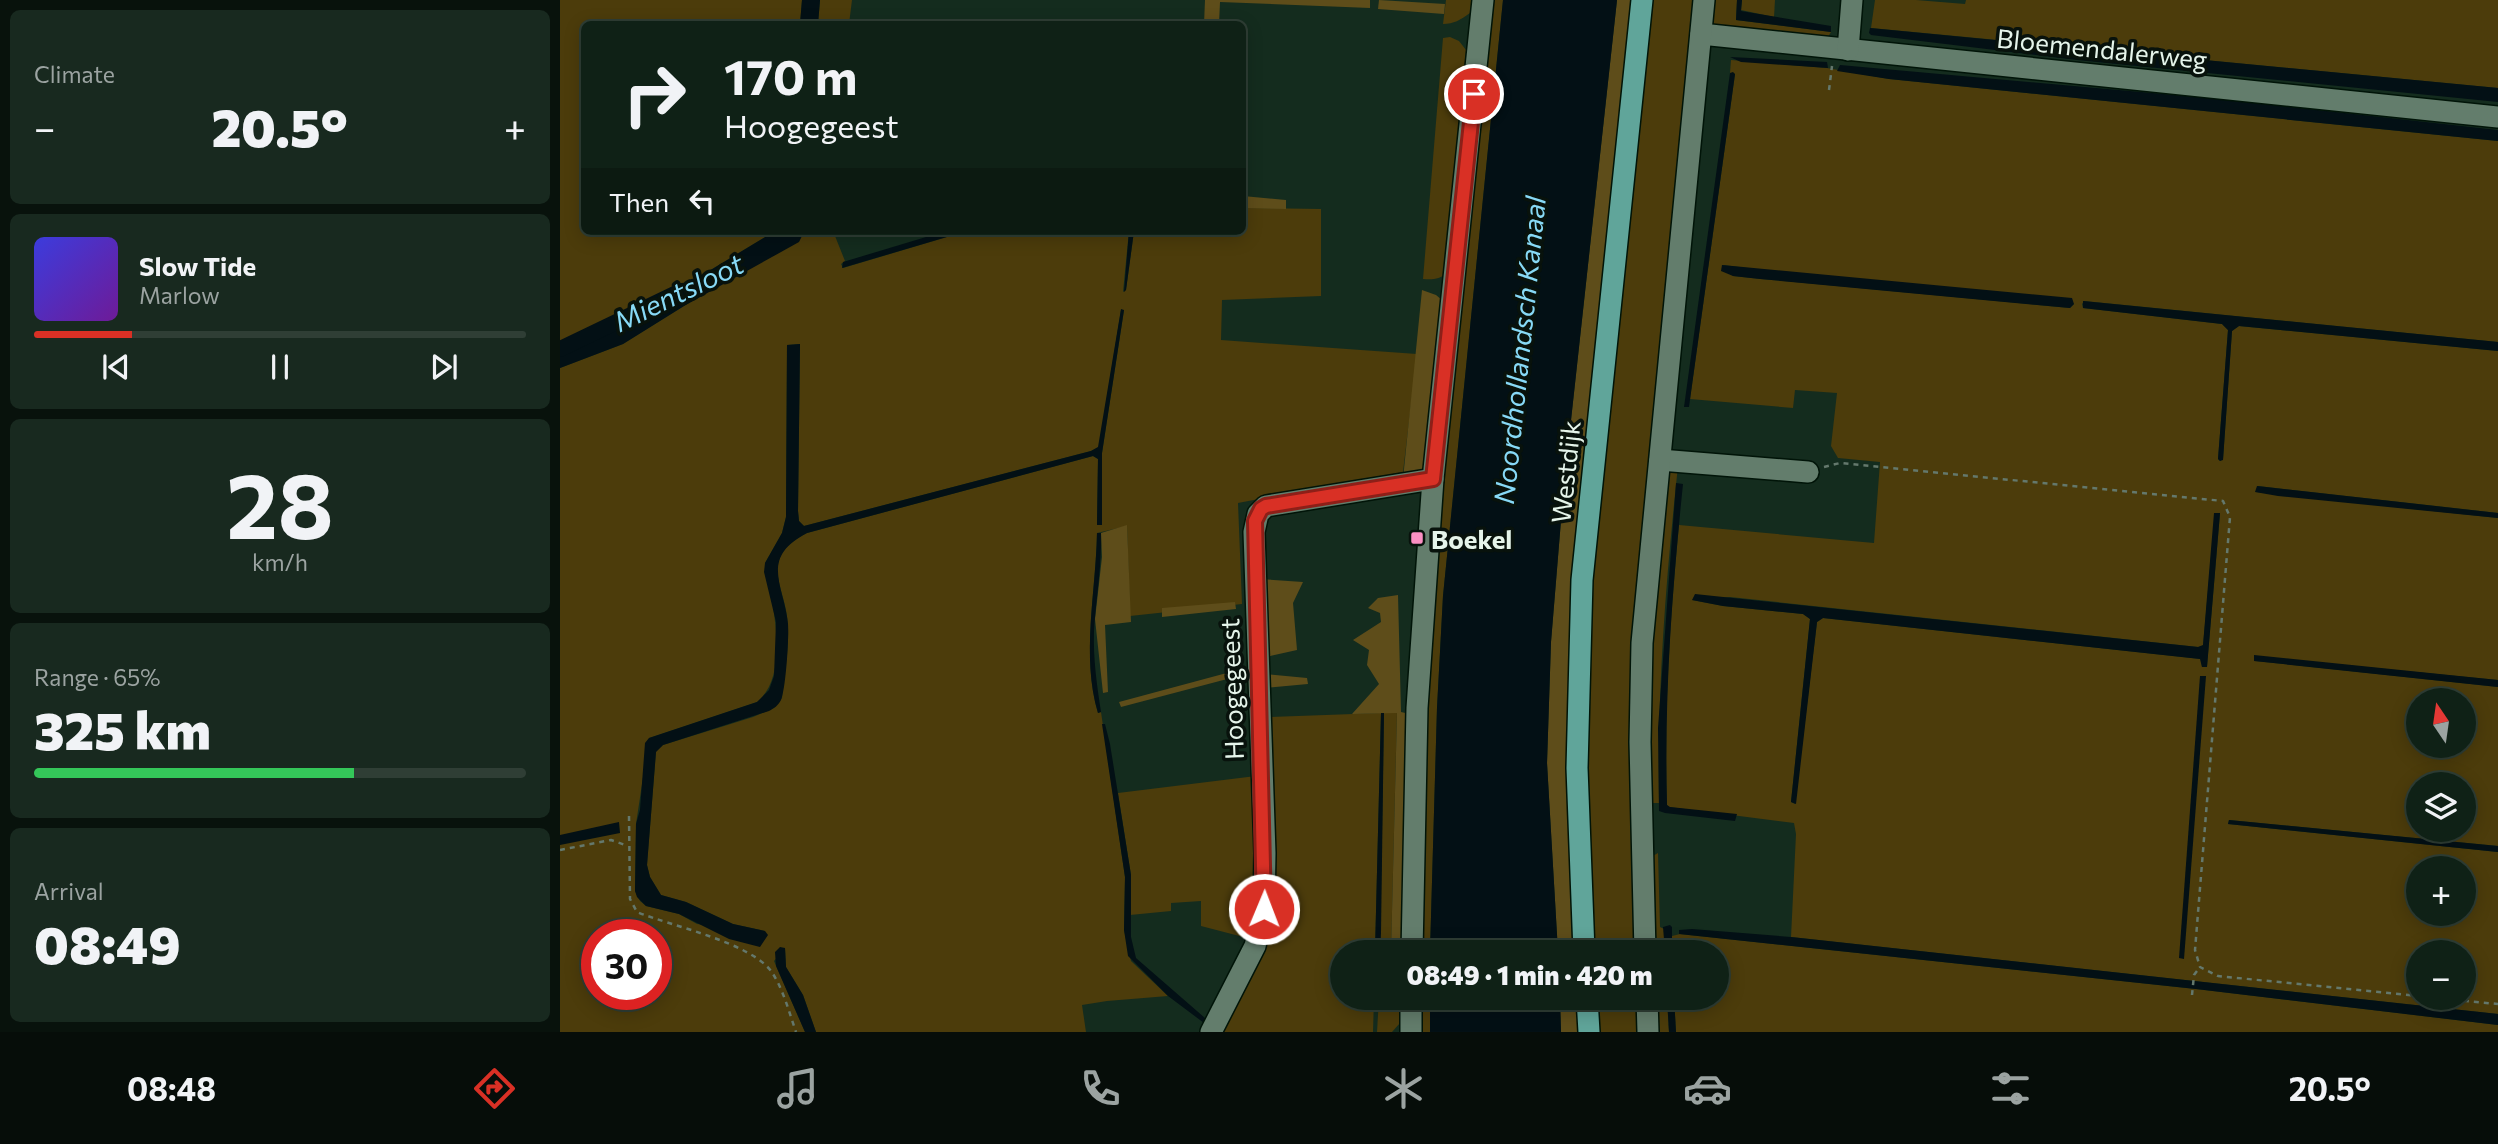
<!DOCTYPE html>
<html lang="en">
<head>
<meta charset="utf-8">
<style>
	:root { --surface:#0f2116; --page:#18291f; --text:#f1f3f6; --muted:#9ba3a1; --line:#2f3e35; --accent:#d93025 }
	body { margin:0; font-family:Commissioner,sans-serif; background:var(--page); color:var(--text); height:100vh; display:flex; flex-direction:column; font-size:26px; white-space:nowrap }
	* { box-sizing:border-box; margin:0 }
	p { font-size:23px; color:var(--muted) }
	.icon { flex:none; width:38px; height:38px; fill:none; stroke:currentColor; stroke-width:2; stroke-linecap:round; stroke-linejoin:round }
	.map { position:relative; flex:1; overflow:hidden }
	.side { display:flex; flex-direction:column; gap:10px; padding:10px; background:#08120c; width:560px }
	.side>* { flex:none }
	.hud { position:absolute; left:21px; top:21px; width:665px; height:214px; border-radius:10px; box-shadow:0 4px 18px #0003,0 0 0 2px var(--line); background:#0f2116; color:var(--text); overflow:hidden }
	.needle { width:46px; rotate:347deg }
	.buttons { position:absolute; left:1846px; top:688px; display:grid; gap:14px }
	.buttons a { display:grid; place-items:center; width:70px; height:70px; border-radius:50%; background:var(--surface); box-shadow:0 4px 18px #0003,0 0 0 2px var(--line); font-size:35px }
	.speed { position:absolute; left:21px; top:919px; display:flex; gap:14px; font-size:35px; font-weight:700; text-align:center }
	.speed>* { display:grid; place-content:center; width:91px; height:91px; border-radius:50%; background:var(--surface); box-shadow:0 4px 18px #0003,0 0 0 2px var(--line); line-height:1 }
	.speed .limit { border:10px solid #d22; background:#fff; color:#111 }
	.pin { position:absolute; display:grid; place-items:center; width:60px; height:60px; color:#fff; margin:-30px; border:4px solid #fff; border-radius:50%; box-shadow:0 2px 7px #0007 }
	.me { position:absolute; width:77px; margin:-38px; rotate:1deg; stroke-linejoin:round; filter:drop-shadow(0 0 5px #0008) }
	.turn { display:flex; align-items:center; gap:24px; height:147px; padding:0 28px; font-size:32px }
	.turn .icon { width:91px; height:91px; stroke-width:2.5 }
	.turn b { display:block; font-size:49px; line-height:60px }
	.then { display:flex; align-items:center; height:66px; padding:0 28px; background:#0003; gap:14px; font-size:26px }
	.big { font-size:52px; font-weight:800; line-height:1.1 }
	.side .tile { flex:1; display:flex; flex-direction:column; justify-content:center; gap:10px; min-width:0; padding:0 24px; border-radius:10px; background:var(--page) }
	.side .dial { align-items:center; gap:0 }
	.dial b { font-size:91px; line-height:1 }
	.song { display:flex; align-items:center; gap:21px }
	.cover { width:84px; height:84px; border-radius:10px; background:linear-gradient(135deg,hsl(240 70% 55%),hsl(280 70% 35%)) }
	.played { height:7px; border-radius:4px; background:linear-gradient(90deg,var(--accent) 20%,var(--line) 20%) }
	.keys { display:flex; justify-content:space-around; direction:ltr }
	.heat { display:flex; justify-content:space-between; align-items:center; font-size:38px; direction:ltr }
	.charge { height:10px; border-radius:5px; background:linear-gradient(90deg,#34c759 65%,var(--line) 0) }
	.trip { position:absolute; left:770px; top:940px; width:399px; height:70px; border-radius:35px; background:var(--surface); box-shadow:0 4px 18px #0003,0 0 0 2px var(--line); font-weight:800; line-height:70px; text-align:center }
	.tab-bar { display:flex; height:112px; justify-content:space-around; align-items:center; background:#060d09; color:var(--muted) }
	.tab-bar .icon { width:49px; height:49px }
	.tab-bar .on { color:var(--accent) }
	.tab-bar b { font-size:32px; color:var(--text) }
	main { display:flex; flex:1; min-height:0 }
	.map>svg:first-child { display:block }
</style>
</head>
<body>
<main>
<section class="side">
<div class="tile"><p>Climate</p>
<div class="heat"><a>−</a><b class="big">20.5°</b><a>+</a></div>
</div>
<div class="tile">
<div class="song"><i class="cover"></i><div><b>Slow Tide</b><p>Marlow</p></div></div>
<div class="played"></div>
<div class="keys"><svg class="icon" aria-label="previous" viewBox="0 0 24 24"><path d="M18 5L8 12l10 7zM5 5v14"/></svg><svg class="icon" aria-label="pause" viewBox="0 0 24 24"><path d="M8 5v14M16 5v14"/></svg><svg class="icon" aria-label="next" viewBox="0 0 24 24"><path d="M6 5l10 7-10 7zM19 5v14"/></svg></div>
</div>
<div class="tile dial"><b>28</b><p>km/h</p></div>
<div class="tile"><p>Range · 65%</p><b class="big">325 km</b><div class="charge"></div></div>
<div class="tile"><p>Arrival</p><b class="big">08:49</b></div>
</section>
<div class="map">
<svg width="1938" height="1032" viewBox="0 0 1938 1032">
	<rect width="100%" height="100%" fill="#142c1e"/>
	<g fill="#4c3c0b" fill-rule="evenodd">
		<polygon points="0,0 242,0 240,24 24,24 24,231 215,231 88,308 0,348"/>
		<polygon points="260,0 292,0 289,24 258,24"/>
		<path d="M886,0H916V4H912L910,13C900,20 894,24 883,24Z"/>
		<polygon points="930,0 943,0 883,596 877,708 870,952 859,952 866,670 881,517 878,511"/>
		<polygon points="1090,0 1139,0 1090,504 1080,952 1032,952 1025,837 1025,656 1048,399"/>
		<polygon points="1153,0 1177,0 1176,20 1271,32 1265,42 1150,29"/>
		<polygon points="1182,0 1215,0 1214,17 1181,10"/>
		<polygon points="1315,0 1356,0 1405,4 1406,0 1938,0 1938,88 1311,28"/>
		<path d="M890,37L899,41L906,50L887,273C880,279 873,280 863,279L883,38Z"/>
		<path d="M1171,60L1267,68L1329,79L1938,141V342L1524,301L1522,304L1523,308L1662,324L1668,330L1658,459L1660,461L1663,459L1672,331L1679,326L1938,351V513L1698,486L1696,492L1938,518V680L1694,656L1695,661L1938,687V846L1669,820L1668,824L1938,852V1014L1231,937L1236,834L1234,823L1109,807L1107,805C1104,709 1110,620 1119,525L1314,543L1320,462L1278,458L1271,446L1277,393L1235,390L1233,408L1130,399L1175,74L1170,73ZM1163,265L1204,270L1514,304L1510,308L1201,279L1173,276ZM1655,513H1660L1647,666L1642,667L1641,659L1263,618L1257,622L1235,804L1231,802L1250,619L1243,614L1163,606L1132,600L1170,597L1638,647L1643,646ZM1858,700H1904V746H1858ZM1858,784H1904V830H1858ZM1858,868H1904V914H1858ZM1858,952H1904V998H1858Z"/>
		<path d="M683,208L761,209V296L662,300L661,340L857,354L843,472L678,503L682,604L570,616L567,526L537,533C536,592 521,655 538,713L541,712L565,877L564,930L571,961L608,996L547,1001L522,1005L526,1032H256L243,995L226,967L225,948L214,961L245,1032H0V368L63,344L244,231H273L285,261L281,264L283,268L407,231H569L563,292L566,290L574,231H682ZM561,310H564L542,453V525L537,524L538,459L533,456L247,533C195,560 228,588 228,628C229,651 224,675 222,698L214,708L193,717L103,745L96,751L87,865L90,877L101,895L126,902L173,924L205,931L137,924L119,914L86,906L80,901L75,891L76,824L89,738L197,702C231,675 212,601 205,563L222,533L226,517L227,345L240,344L238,511L239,521L244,526L531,451L539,447ZM37,934H96V994H37Z"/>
		<path d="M1118,466C1106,578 1097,690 1099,803H1086L1085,703L1104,471Z"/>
		<polygon points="837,712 831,952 820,952 824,713"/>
		<polygon points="821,713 815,952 782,952 782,998 814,998 813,1032 657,1032 697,955 708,717"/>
		<polygon points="696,776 698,893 687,938 641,926 641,901 611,903 611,911 570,915 571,875 558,793"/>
		<polygon points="1098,853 1100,927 1104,929 1105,952 1092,952 1091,857"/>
		<polygon points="1120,934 1636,989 1938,1025 1938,1032 1116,1032 1114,998 1157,998 1157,952 1112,952 1112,936"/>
		<polygon points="819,998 841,998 840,1023 832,1032 817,1032"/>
		<polygon points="858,998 870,998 870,1032 857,1032"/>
		<polygon points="1034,998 1081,998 1082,1032 1036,1032"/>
		<polygon points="1095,998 1107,998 1109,1032 1097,1032"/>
	</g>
	<g fill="#5e4d1a">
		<polygon points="645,0 810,0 810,8 660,2 659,24 644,24"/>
		<polygon points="819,0 885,4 884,14 818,9"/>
		<polygon points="1057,0 1074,0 1041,337 1016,952 998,952 987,763 991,642 1004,484"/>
		<polygon points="683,196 726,200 726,209 683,208"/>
		<polygon points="862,290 876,295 882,300 868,468 843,479"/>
		<polygon points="567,525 571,622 545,625 548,692 543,693 535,619 542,557 541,533"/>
		<polygon points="700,579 743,582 733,603 737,650 706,657"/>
		<polygon points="838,595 841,712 850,714 843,952 831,952 837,713 792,714 819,684 807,665 809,650 793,640 821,622 820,613 808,608 818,598"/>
		<polygon points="675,602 676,609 602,617 602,608"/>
		<polygon points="689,667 690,673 561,707 559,702"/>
		<polygon points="705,674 747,678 748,684 706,688"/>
		<polygon points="1000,998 1019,998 1021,1032 1001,1032"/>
	</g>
	<g fill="#031015">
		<polygon points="242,0 260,0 258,24 240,24"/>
		<polygon points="943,0 1057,0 1004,484 991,642 987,763 998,952 870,952 877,708 883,596"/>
		<polygon points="1177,0 1182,0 1181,11 1271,26 1271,32 1176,20"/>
		<polygon points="1310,28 1938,88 1938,102 1517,60 1311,35 1309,33"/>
		<polygon points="1170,57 1267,62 1268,68 1181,62"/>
		<polygon points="1280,65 1659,99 1938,130 1938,141 1329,79 1277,71"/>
		<polygon points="1173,72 1175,74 1129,407 1124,407 1170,73"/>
		<polygon points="215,231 244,232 239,242 124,306 63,344 0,368 0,348 88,308"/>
		<polygon points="386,231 407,231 282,268 283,262"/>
		<polygon points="569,231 574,231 566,290 564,292"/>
		<polygon points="1162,265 1512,298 1514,304 1510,308 1200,279 1173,276 1161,271"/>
		<polygon points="1523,301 1938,342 1938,351 1679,326 1672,331 1663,460 1660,461 1658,459 1668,330 1662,324 1523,308"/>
		<path d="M561,309L564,310L542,453V525H537L538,459L533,456L247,533C199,558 224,585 228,624C229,638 226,688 221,700C218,706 214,708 209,711L103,745L96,752L87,865L90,877L101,895L126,902L173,924L205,931L208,935L200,947L169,939L119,914L86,906L77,897L75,891L76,824L80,810L85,743L89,738L197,702L209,690L214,676L216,622L204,572L205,563L222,533L226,517L227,345L240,344L238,511L239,521L244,526L531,451L538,447Z"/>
		<path d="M1116,483L1123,484C1112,591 1104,697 1107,805L1110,807L1177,814L1175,821L1105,813L1099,811L1098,728Z"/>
		<polygon points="1697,486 1938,513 1938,518 1718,496 1695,492"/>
		<polygon points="1654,513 1660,513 1647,667 1642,667 1640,659 1263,618 1257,622 1236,804 1231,802 1250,619 1243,614 1163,606 1132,600 1135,594 1638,647 1643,645"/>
		<path d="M537,533H541C542,566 536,598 534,631C533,659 537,685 541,712L538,713C521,655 536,592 537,533Z"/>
		<polygon points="1694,655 1938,680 1938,687 1694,661"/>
		<polygon points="1640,676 1646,676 1624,959 1619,958"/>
		<polygon points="821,713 824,713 821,933 820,952 815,952"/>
		<polygon points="542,724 545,724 550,744 571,875 571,937 576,958 645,1018 644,1023 608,996 568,956 564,930 565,877"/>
		<polygon points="1669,820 1938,846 1938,852 1668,824"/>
		<polygon points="59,822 60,833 0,845 0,835"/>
		<polygon points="1110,925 1112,927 1112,952 1105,952 1103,927"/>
		<polygon points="1132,929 1231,937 1938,1014 1938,1025 1636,989 1119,934 1119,930"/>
		<polygon points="220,947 225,948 226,967 243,995 256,1032 245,1032 216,966 215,952"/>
		<polygon points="870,998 1000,998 1001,1032 870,1032"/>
		<polygon points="1107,998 1114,998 1116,1032 1109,1032"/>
	</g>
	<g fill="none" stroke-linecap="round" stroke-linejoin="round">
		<polyline stroke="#031015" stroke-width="16" points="0,349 121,291"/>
		<g stroke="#001408" stroke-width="24">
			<g id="minor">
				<polyline points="1141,34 1938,117"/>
				<polyline points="1288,50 1292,0"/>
				<polyline points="1100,460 1248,472"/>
				<polyline points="852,952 857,708 873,479 923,0"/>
				<polyline points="1085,952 1080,742 1082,643 1144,0"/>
				<polyline points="1087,998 1088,1032"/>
				<polyline points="651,1032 695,946 704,909 705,853 694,532 698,514 706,506 873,479"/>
				<polyline points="851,1032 851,998"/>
			</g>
		</g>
		<g stroke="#001408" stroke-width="24">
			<g id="major">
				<polyline points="1024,952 1017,768 1022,580 1082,0"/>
				<polyline points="1027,998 1029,1032"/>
			</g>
		</g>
		<g stroke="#64786c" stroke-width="2.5" stroke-dasharray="5 5" stroke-linecap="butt">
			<polyline points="1269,90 1272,66"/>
			<polyline points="1264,467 1280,463 1663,501 1670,517 1635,950 1640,967 1658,976 1858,996"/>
			<path d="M69,816L70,899L77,912C111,926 189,942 211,971C223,988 229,1012 236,1032"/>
			<polyline points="0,850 51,840 68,846"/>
			<polyline points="1632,995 1634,975 1640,967"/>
			<polyline points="1874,998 1938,1004"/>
		</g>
		<use href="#minor" stroke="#637d6c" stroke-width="21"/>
		<use href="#major" stroke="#60a59a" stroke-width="21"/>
	</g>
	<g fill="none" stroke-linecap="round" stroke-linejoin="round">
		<g stroke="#8d1f18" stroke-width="18">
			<polyline id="route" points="704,909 695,521 701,509 706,506 873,479 914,94"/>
		</g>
		<use href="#route" stroke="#d93025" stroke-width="12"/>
	</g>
	<rect fill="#fb8fc3" stroke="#08120c" stroke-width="2.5" x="850" y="531" width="14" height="14" rx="3.5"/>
	<g text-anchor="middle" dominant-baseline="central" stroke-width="7" stroke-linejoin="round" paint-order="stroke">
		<g font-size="26" fill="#e5f4ea" stroke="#08120c">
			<text transform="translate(1542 48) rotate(6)">Bloemendalerweg</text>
			<text transform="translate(1005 472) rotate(-84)">Westdijk</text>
			<text transform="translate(671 689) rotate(-92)">Hoogegeest</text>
		</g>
		<g font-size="26" font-weight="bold" fill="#e5f4ea" stroke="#08120c" text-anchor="start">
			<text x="871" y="538">Boekel</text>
		</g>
		<g font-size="28" font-style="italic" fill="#87d9f6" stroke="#08120c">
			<text transform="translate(118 292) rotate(-26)">Mientsloot</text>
			<text transform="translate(959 350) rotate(-84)">Noordhollandsch Kanaal</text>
		</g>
	</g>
</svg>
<div class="buttons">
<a><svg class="needle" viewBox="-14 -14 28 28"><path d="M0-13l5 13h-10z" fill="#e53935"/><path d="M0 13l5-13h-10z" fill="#9ba3a1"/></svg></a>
<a><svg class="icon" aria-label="layers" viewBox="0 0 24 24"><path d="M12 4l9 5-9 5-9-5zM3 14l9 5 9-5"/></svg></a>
<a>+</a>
<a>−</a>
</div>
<div class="speed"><div class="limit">30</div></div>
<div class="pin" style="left:914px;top:94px;background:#d93025"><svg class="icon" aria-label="arrive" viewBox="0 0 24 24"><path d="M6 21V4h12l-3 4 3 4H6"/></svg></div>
<svg class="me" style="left:704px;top:909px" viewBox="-20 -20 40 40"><circle r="17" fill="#d93025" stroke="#fff" stroke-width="3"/><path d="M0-11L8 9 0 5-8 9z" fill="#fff"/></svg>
<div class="trip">08:49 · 1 min · 420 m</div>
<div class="hud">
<div class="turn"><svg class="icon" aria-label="right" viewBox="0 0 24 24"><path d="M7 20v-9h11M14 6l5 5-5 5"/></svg><div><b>170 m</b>Hoogegeest</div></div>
<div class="then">Then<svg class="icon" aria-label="left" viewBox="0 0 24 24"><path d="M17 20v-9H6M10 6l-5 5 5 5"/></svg></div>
</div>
</div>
</main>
<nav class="tab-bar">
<b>08:48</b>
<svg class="icon on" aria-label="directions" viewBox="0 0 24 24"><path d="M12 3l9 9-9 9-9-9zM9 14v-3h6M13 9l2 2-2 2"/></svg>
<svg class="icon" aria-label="music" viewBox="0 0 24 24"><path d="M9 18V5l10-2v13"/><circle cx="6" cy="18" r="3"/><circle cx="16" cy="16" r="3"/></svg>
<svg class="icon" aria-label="phone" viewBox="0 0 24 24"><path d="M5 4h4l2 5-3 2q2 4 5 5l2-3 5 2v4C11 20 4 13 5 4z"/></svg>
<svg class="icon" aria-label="climate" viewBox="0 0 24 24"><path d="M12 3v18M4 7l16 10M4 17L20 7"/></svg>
<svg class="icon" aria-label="car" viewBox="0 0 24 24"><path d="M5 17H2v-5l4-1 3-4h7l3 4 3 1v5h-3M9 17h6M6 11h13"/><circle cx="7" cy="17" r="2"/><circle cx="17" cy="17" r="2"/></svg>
<svg class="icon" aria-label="filters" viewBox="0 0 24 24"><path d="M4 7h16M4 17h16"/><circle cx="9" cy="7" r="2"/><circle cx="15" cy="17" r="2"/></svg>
<b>20.5°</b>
</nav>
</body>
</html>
